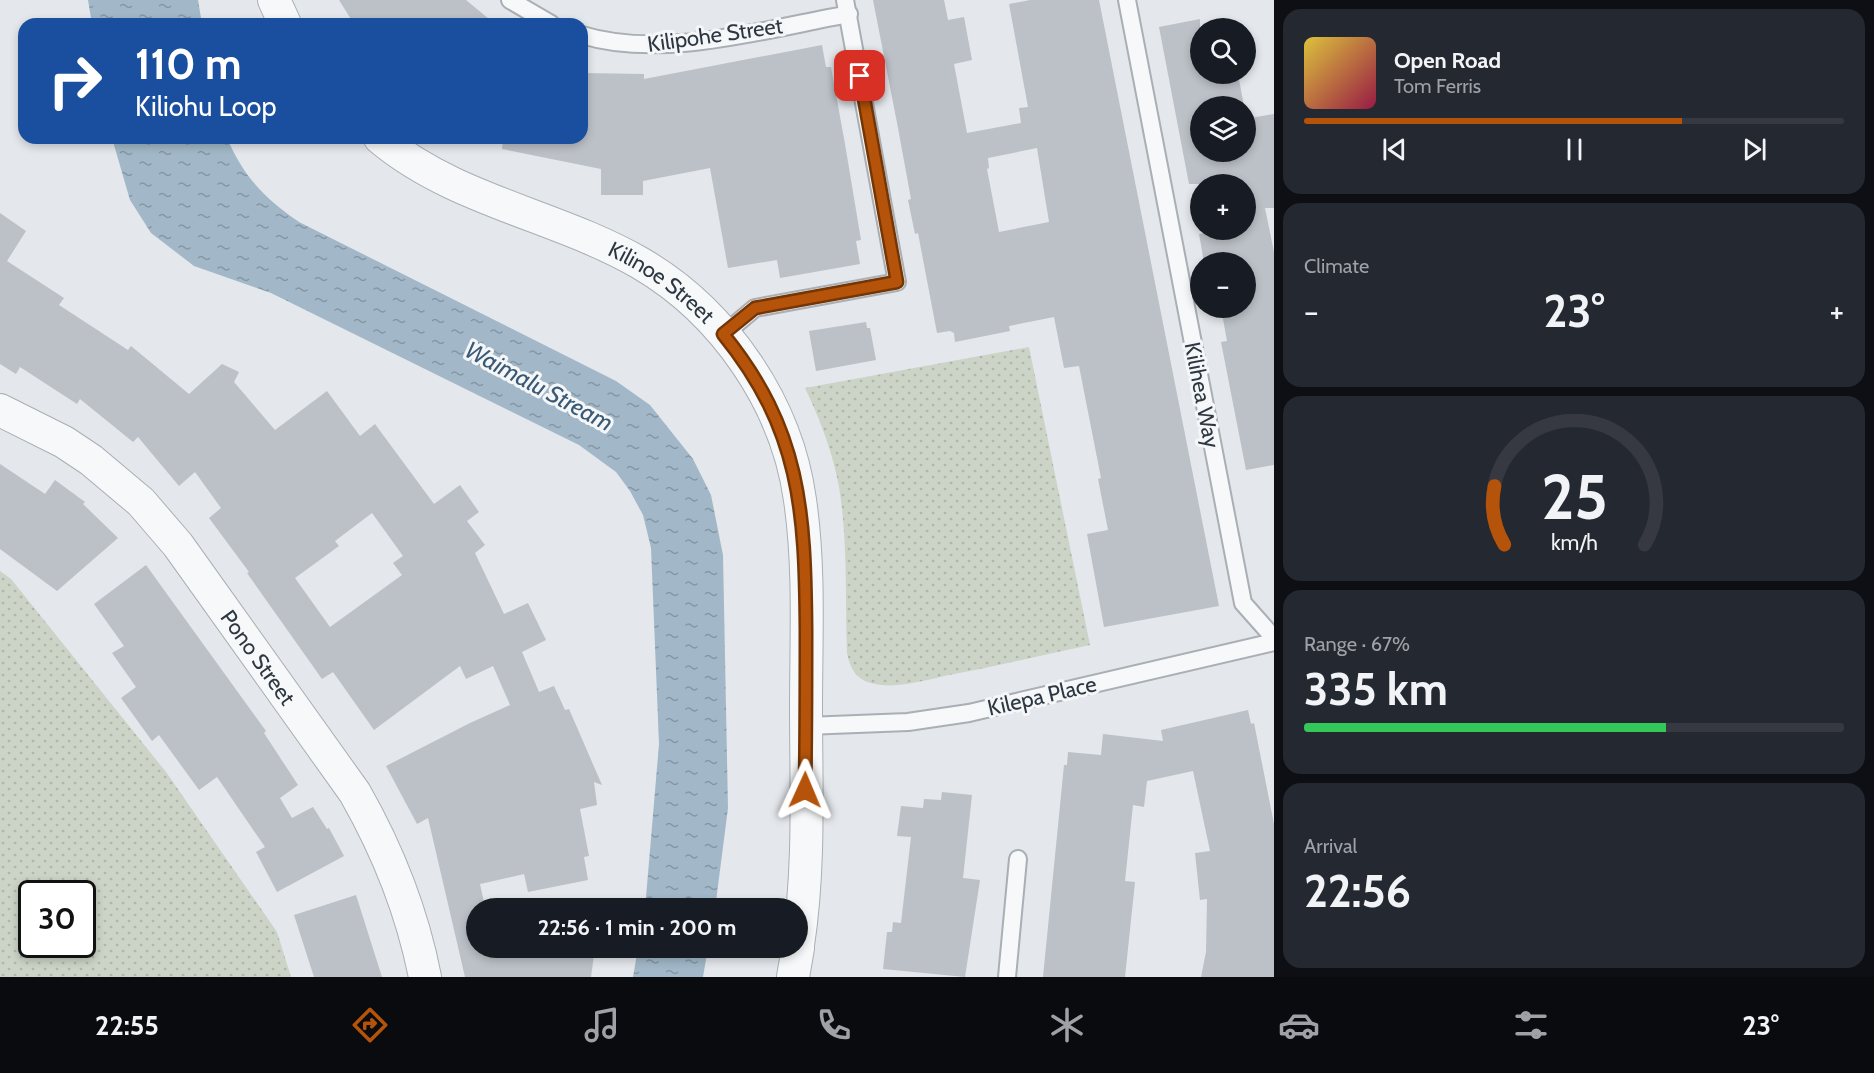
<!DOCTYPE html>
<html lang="en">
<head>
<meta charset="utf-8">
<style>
	:root { --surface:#171b24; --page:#242831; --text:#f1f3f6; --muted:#9ea1a6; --line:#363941; --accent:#b45309 }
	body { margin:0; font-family:Cabin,sans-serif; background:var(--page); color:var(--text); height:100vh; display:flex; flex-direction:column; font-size:22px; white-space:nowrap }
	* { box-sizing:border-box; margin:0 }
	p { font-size:20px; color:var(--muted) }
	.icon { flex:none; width:33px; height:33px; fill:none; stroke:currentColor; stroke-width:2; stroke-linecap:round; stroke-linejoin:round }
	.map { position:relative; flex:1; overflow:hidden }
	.drawer { display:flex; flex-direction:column; gap:9px; padding:9px; background:#0d0f14; width:600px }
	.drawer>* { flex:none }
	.top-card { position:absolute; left:18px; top:18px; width:570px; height:126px; border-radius:18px; box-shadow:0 3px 9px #0003; background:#1a4fa0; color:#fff; overflow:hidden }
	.tools { position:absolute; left:1190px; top:18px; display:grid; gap:12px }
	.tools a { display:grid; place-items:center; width:66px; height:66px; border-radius:50%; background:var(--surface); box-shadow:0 3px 9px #0003; font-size:30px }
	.speed { position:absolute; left:18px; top:880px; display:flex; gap:12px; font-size:30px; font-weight:700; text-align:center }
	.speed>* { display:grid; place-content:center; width:78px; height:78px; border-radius:50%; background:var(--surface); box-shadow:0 3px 9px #0003; line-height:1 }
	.speed .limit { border:3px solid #111; border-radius:9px; background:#fff; color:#111 }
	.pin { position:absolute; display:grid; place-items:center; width:51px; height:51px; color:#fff; margin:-26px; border-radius:12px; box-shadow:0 3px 9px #0006 }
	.me { position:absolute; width:66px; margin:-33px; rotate:1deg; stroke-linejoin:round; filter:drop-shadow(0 0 4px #0008) }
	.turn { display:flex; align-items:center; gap:21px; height:126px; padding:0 18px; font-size:27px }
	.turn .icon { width:78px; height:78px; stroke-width:2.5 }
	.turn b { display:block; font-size:42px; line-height:51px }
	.big { font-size:45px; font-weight:800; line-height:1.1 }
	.drawer .widget { flex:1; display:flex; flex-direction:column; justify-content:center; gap:9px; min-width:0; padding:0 21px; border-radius:18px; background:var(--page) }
	.drawer .dial { align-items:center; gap:0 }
	.dial svg { height:156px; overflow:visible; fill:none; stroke:var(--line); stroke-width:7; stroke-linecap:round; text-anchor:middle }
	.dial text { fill:var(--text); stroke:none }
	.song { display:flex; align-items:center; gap:18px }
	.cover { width:72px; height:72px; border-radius:9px; background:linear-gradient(135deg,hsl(50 70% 55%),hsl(340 70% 35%)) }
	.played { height:6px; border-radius:3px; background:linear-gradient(90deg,var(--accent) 70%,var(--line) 70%) }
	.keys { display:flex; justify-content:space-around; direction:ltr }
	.heat { display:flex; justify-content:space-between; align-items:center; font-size:33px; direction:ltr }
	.charge { height:9px; border-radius:4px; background:linear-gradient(90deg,#34c759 67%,var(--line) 0) }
	.trip { position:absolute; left:466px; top:898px; width:342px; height:60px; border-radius:30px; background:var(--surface); box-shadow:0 3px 9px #0003; font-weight:800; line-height:60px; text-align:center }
	.menu { display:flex; height:96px; justify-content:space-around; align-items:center; background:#090b0e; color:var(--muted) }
	.menu .icon { width:42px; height:42px }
	.menu .active { color:var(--accent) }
	.menu b { font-size:27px; color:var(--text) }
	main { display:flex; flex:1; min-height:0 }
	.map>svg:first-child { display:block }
</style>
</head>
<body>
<main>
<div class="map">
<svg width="1274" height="977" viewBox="0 0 1274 977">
	<defs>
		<pattern id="grass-dots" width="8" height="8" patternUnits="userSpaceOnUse" patternTransform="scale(1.5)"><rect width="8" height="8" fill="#cbd4c6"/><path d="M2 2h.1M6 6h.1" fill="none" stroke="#afb7ab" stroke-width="1.8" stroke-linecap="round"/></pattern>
		<pattern id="water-ripples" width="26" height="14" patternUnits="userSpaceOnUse" patternTransform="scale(1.5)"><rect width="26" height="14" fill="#a2b8c8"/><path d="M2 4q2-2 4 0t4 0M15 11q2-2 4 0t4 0" fill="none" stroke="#8496a4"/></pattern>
	</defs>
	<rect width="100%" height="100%" fill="#e4e7eb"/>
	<g fill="url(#grass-dots)" fill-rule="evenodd">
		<path d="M1029,347L1090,645C1043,655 996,666 949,675C926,680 894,690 871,683C855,679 850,667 847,653C845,598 848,541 839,487C833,453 820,419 805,388Z"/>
		<path d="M0,571L11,579L166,772L277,932L291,977H0ZM32,894H82V945H32Z"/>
	</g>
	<g fill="url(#water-ripples)">
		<polygon points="88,0 198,0 202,24 92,24"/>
		<path d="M112,138H227C244,177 264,198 299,222L616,381L650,405L693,459L711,495L723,555L728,808L715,909H645L659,744L651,548L643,515L630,491L616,472L579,445L271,293L194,266L151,233L130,200Z"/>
		<polygon points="638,948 708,948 703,977 633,977"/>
	</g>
	<g fill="#bcc1c7" fill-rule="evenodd">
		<polygon points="339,0 466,0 495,24 354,24"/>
		<path d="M873,0H944L948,20L964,17L972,60L954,64L967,133L1021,123L1019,108L1028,107L1009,4L1030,0H1099L1219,606L1104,627L1087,534L1108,530L1098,479L1101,478L1079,366L1064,368L1054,317L1009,326L1010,331L955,342L954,333L950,331L937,333L918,233L915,234L908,200L911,199L898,128ZM1037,148L1049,222L999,232L987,169L989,168L988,158Z"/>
		<polygon points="1200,19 1200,74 1238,74 1244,106 1200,106 1200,152 1245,152 1245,119 1274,114 1274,208 1265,208 1274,252 1274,465 1246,470 1221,342 1227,341 1221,308 1245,308 1245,262 1204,262 1199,234 1224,230 1245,230 1245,184 1189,184 1159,27"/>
		<polygon points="822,45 826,67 831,67 845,144 861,240 856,241 860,264 780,278 777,260 728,268 710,168 643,181 643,195 601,195 601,169 502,149 503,138 582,138 582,73 644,74 644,79"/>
		<path d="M0,213L26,231L7,261L64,298L59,305L128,350L131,346L189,394L222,364L239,372L234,382L275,430L327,391L360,436L375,424L434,504L460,485L479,512L467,521L485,545L475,553L504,614L528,603L546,640L522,652L539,692L554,686L565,710L569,709L602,785L594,782L597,805L580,809L589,856L584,857L588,880L528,892L524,874L480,884L485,907L477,909V948H595L591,977H465L428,818L417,824L386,766L470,723L510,705L493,666L466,679L460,666L374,730L333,672L322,679L247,573L249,572L209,518L221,508L195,472L179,486L138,437L133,442L80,399L77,404L20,367L16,374L0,364ZM372,513L403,556L393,563L402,575L330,627L295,578L339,546L335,541Z"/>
		<polygon points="866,322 867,328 870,328 876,360 816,371 809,331"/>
		<polygon points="0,464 45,494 55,480 85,502 83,504 118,538 57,591 0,549"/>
		<polygon points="146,565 266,731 264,733 298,785 280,798 292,818 313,807 327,829 329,828 344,856 277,892 256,852 265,847 217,777 199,790 159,735 152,741 121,698 136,687 112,653 124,646 94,604"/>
		<polygon points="1248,710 1251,724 1254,723 1274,824 1274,977 1201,977 1206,952 1207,899 1200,900 1195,853 1210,851 1193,771 1147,781 1144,807 1133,805 1125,881 1135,882 1125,977 1043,977 1064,765 1067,765 1068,752 1101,755 1103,734 1163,741 1161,730"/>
		<polygon points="942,792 972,795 963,878 980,880 965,977 883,969 887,932 892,932 893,922 901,923 911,837 897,836 901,806 923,808 924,799 941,800"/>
		<polygon points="356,895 382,977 314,977 294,915"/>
	</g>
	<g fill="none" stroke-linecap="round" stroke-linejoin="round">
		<g stroke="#a9afb5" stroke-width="20">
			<g id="service">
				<polyline points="510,0 551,24"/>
				<polyline points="1127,0 1243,603 1274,638"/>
				<path d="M582,35C663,60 766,29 849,14"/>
				<polyline points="724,334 755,308 897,282 845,0"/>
				<polyline points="806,726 908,722 969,713 1274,642"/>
				<polyline points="1007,977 1018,859"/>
			</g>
		</g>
		<g stroke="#a9afb5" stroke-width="34">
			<g id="minor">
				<polyline points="274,0 285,24"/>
				<path id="s1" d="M380,138C455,201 557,215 640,263C724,312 787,404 800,500C810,568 806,639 806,707C806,786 810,867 798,945"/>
				<path id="s2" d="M0,410L64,442L91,460L141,502L178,545L355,793C388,851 412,911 425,977"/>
				<polyline points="793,977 798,948"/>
			</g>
		</g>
		<use href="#service" stroke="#f7f8f9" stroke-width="16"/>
		<use href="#minor" stroke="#f7f8f9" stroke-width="32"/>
	</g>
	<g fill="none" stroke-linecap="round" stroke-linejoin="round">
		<g stroke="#753606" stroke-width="15">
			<path id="route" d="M805,790C806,736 806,683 806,630C805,511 801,430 723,334L755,308L897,282L860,76"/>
		</g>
		<use href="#route" stroke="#b45309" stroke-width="10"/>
	</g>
	<g text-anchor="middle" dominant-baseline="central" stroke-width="6" stroke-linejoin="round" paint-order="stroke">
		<g font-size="22" fill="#2d3742" stroke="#f4f6f8">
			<text transform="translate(715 35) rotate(-8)">Kilipohe Street</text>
			<text stroke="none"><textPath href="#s1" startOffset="318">Kilinoe Street</textPath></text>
			<text transform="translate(1202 395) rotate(79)">Kilihea Way</text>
			<text stroke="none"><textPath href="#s2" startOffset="364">Pono Street</textPath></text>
			<text transform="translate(1042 696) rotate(-13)">Kilepa Place</text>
		</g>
		<g font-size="24" font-style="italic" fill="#395974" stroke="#f4f6f8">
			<text transform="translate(539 386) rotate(28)">Waimalu Stream</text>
		</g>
	</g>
</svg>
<div class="tools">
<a><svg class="icon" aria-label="search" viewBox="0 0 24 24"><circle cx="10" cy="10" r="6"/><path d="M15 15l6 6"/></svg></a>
<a><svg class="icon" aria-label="layers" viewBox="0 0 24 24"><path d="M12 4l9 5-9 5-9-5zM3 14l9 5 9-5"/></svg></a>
<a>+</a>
<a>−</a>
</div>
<div class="speed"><div class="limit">30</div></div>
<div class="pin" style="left:860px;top:76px;background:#d93025"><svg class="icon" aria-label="arrive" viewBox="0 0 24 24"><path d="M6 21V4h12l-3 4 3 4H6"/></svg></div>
<svg class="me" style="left:805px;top:790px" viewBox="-20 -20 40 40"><path d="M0-17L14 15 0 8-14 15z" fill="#b45309" stroke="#fff" stroke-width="4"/></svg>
<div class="trip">22:56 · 1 min · 200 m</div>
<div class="top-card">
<div class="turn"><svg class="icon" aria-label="right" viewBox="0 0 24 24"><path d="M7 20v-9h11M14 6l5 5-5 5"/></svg><div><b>110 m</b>Kiliohu Loop</div></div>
</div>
</div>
<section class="drawer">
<div class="widget">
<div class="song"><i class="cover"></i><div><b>Open Road</b><p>Tom Ferris</p></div></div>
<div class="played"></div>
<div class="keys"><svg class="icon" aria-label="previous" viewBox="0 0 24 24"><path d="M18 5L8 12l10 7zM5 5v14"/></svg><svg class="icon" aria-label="pause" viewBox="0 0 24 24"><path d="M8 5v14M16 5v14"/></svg><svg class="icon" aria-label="next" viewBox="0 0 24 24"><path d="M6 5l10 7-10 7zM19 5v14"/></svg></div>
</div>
<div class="widget"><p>Climate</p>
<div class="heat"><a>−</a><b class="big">23°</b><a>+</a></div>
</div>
<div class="widget dial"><svg viewBox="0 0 100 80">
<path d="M14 69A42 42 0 1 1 86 69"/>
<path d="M14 69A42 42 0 0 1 9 39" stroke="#b45309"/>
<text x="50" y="56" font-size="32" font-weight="700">25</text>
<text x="50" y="72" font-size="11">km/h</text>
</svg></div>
<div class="widget"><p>Range · 67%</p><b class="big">335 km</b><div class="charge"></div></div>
<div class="widget"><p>Arrival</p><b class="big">22:56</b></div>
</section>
</main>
<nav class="menu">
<b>22:55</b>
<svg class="icon active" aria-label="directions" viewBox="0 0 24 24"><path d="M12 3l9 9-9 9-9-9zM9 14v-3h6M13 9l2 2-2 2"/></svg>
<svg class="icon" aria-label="music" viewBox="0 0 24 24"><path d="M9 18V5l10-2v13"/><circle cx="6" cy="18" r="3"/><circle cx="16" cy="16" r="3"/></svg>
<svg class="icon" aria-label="phone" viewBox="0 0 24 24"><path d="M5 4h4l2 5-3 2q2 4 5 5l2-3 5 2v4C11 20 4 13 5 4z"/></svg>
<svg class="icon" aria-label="climate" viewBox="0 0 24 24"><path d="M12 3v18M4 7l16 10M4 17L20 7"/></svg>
<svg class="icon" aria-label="car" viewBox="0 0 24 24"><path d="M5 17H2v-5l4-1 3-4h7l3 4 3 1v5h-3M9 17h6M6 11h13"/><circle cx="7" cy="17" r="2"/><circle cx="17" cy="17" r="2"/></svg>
<svg class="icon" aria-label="filters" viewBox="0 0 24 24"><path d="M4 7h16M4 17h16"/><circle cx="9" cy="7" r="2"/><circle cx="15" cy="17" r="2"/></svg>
<b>23°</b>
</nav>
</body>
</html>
